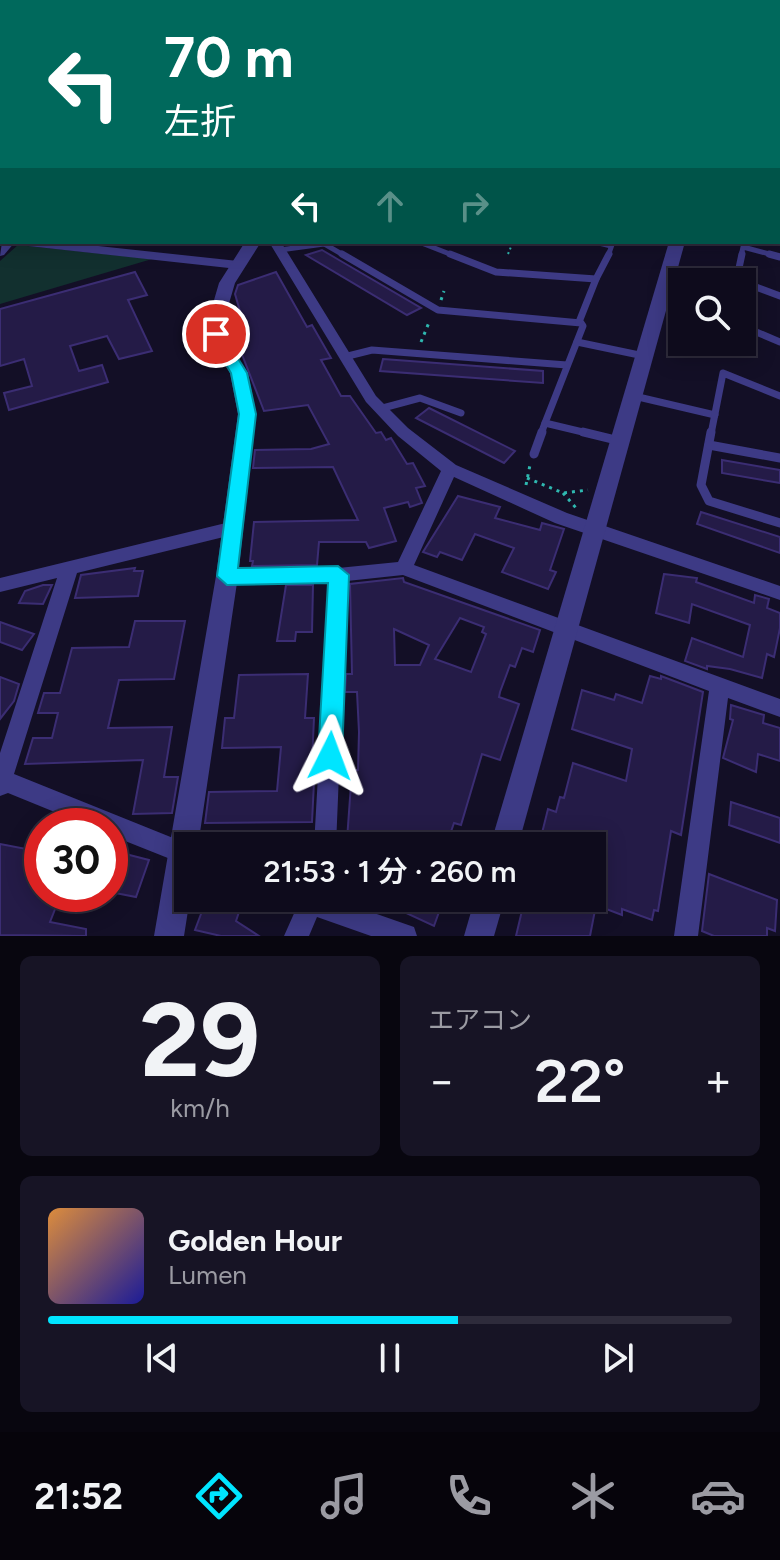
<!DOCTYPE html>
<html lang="ja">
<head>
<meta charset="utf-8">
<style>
	:root { --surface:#0e0b1c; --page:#171425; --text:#f1f3f6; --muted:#9b9ba3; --line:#2e2b3b; --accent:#00e5ff }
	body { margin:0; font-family:Figtree,"Noto Sans JP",sans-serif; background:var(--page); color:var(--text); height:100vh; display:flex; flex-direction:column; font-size:30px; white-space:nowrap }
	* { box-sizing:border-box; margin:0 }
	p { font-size:26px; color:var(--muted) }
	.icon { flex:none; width:44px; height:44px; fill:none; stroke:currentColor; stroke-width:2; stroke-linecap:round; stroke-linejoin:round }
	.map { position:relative; height:936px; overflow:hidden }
	.sheet { display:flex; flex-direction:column; gap:20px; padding:20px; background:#08060f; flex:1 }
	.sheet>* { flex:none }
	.banner { position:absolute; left:0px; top:0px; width:780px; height:244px; box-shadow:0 4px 20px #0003,0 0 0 2px var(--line); background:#00695c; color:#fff; overflow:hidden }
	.fabs { position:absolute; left:668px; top:268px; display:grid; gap:16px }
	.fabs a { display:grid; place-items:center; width:88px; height:88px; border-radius:0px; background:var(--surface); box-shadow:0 4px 20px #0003,0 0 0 2px var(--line); font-size:40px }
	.speed { position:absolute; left:24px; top:808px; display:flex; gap:16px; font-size:40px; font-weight:700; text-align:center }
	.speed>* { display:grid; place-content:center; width:104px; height:104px; border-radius:50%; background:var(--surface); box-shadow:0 4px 20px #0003,0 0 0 2px var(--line); line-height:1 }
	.speed .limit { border:12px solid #d22; background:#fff; color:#111 }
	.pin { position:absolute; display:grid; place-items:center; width:68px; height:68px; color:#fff; margin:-34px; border:4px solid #fff; border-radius:50%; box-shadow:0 2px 8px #0007 }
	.me { position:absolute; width:88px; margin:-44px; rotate:3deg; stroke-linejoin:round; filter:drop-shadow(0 0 6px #0008) }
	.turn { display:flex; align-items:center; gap:28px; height:168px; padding:0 32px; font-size:36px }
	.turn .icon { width:104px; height:104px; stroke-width:2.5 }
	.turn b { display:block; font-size:56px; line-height:68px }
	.lanes { display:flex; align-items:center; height:76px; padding:0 32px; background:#0003; justify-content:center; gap:40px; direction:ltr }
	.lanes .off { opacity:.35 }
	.big { font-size:60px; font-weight:600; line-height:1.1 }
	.sheet .widget { flex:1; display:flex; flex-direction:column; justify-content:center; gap:12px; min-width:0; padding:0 28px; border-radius:12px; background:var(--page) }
	.sheet .dial { align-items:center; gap:0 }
	.dial b { font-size:104px; line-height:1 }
	.song { display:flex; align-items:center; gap:24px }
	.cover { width:96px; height:96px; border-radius:12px; background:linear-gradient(135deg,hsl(30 70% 55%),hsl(240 70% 35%)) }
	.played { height:8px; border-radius:4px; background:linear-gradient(90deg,var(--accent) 60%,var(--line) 60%) }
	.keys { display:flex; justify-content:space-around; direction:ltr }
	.heat { display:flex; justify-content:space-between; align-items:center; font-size:44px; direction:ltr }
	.sheet .tiles { flex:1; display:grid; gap:20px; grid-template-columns:1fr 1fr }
	.widget:last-child { grid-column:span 2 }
	.trip { position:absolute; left:174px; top:832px; width:432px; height:80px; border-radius:0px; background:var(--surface); box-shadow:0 4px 20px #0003,0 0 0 2px var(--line); font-weight:600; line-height:80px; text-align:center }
	.tabs { display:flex; height:128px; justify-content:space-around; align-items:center; background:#06040b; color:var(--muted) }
	.tabs .icon { width:56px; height:56px }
	.tabs .current { color:var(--accent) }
	.tabs b { font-size:36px; color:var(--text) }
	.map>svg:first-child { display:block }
</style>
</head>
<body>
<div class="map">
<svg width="780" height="936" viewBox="0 0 780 936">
	<rect width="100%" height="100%" fill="#130f26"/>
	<polygon fill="#12302f" points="18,245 152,259 0,304 0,261"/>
	<g fill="#241b47" stroke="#3b2d73" stroke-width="2" fill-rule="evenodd">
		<polygon points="322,250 339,260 421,308 407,315 306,255"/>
		<polygon points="135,272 147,295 128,300 152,351 119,359 107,336 70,346 79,371 102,365 108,382 9,410 4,393 32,386 24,359 0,366 0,309"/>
		<polygon points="276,272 307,327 312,325 331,358 321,360 341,396 350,396 376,433 381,432 386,440 391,438 407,464 413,463 425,486 416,488 422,503 410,507 408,502 384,508 396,541 369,548 366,542 319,542 317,565 252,566 253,561 250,561 254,522 358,520 333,467 253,468 255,450 311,449 329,444 308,405 264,411 234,334 246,332 235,294 238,285"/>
		<polygon points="383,359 543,371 543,383 380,371"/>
		<polygon points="429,408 515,451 504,463 416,418"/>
		<polygon points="722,460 780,470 780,483 722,473"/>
		<polygon points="458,496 500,507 495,518 540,530 542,523 564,529 550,570 556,572 548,589 502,572 514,548 475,534 462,560 440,552 437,557 423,552"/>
		<polygon points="701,512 780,537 780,553 697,524"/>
		<polygon points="135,568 134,571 143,571 138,596 75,598 81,575"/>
		<polygon points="664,574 697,578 696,582 754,603 755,595 769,599 767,608 780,613 780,628 774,657 767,654 762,678 730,669 707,666 707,669 685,661 692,638 743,657 750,625 692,604 689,623 656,613"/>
		<path d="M403,578L404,582L540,630L533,652L522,648L515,667L510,665L500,692L499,697L519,704L500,760L482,754L461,825L454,823L446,846H410L392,839L347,840L352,770H358L359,732L357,692H345L346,674H352L350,584ZM460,618L484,627L482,632L486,634L471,672L435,659ZM394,629L429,645L420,665H395Z"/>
		<polygon points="43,585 52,585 43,604 19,603 25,591"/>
		<polygon points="286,585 313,585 312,632 296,632 295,641 277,641"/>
		<polygon points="135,621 185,621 174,679 119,680 108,728 172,727 164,777 178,777 172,813 133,814 143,760 25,764 33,738 52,738 58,713 38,713 44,693 60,693 72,648 129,647"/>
		<polygon points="0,622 14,627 34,634 22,650 0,642"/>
		<polygon points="308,674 305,718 314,718 312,762 315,762 312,822 205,823 209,792 277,791 281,747 222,748 225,718 234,718 239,675"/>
		<polygon points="650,676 661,679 661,676 703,692 681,835 671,831 658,911 654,910 652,920 622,909 622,915 596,905 590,936 516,936 525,898 592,898 592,846 548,846 550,840 541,837 548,809 556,812 560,797 564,798 573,763 626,781 632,749 572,729 582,690 614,700 616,694 642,703"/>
		<polygon points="0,677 19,684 14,701 0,719"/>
		<polygon points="731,705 764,715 763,723 780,728 780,761 758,754 756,772 723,758 733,720 730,719"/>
		<polygon points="731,802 780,818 780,843 729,825"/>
		<polygon points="0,844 42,852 42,894 61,894 50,922 86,929 86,936 0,935"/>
		<polygon points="110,850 149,860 136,897 110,892"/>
		<polygon points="709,874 777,900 775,931 767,928 767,936 714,936 702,931"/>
		<polygon points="207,898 243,900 236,921 259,936 221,936 195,930"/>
		<polygon points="374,898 444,898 434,926"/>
	</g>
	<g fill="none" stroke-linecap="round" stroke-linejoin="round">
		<polyline stroke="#2fb8b0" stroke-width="2" stroke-dasharray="2 3" stroke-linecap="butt" points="508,254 513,242"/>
		<g stroke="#2fb8b0" stroke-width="3" stroke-dasharray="3 5" stroke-linecap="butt">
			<polyline points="441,300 444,291"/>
			<polyline points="421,342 430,320"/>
			<polyline points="527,478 563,493 588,490"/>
			<polyline points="526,485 530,465"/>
			<polyline points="563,493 576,508"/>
		</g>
		<g stroke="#3d3a85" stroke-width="4">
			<polyline points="542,0 559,2"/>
			<polyline points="695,2 698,0"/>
		</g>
		<g stroke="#3d3a85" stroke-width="5">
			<polyline points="321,242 345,256"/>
			<polyline points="419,242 455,256"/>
			<polyline points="595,242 611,246"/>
			<polyline points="280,250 324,244"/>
			<polyline points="608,256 613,242"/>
			<polyline points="741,256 743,247 777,256"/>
		</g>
		<g stroke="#3d3a85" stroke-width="7">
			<polyline points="342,254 438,310 581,323 583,326 545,423"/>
			<polyline points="450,254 496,272 596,279 609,254"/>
			<polyline points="769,254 780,257"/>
			<polyline points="667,276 699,282"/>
			<polyline points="737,280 780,296"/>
			<polyline points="736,282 742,254"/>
			<polyline points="579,322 596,279"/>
			<polyline points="742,326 780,342"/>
			<polyline points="577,342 644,356"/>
			<polyline points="344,357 372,350 567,365"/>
			<polyline points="634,396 715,415"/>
			<polyline points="379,409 420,398 461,413"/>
			<polyline points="541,434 545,423 591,434"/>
			<polyline points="711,434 723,373 780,396"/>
		</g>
		<g stroke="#3d3a85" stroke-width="9">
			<polyline points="583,432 620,441"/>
			<polyline points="711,432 701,485 709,501 780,523"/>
			<polyline points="709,445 780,458"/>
			<polyline points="534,454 542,432"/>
		</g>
		<g fill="#3d3a85" fill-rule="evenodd">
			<polygon points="202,0 230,0 233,2 205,2"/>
			<polygon points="604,0 612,0 603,2"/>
			<rect x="0" y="69" width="2" height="6"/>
			<polygon points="0,154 2,154 0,164"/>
			<rect x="778" y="167" width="2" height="7"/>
			<polygon points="2,242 15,242 4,255 0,256"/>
			<polygon points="22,242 61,242 238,261 244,265 238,269 28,246"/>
			<polygon points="269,242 281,242 376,396 408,428 456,465 567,513 780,586 780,600 555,523 454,477 414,565 780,699 780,717 728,698 698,936 674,936 709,691 403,575 347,581 336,846 314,846 329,582 227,583 221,581 218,576 221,571 227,569 338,568 398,562 441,471 398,436 366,402"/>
			<polygon points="234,521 240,523 243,528 240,533 77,573 14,774 193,846 188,846 188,866 110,835 110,826 89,826 8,793 0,796 0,753 57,578 0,592 0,578"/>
			<polygon points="285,898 331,898 414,927 417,936 371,936 317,917 309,936 284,936 296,909 289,906"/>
		</g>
		<g fill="#3d3a85" fill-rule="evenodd">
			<polygon points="397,0 407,0 396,2"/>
			<polygon points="579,0 600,0 601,2 581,2"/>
			<rect x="742" y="0" width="10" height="2"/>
			<rect x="778" y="43" width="2" height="7"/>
			<rect x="0" y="188" width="2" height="8"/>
			<rect x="778" y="217" width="2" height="9"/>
			<polygon points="245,242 261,242 235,283 223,324 228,343 248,373 256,414 238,576 198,846 188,846 190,898 184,936 154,936 216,576 238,414 230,373 210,343 207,324 219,283"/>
			<polygon points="669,242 685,242 518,846 490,846"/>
			<polygon points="475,898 505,898 494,936 464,936"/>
		</g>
	</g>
	<polygon fill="#00e5ff" stroke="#0095a6" stroke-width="2" points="216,329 221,331 247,373 256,414 238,568 338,566 349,575 342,756 338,764 330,767 321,764 318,756 328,583 227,585 217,576 239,414 231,373 208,334"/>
</svg>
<div class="fabs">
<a><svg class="icon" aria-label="search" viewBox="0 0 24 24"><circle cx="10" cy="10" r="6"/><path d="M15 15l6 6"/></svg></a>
</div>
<div class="speed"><div class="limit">30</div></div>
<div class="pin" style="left:216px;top:334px;background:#d93025"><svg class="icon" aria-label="arrive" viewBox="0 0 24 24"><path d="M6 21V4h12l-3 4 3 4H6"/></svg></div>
<svg class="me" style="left:330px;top:756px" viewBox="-20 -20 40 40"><path d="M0-17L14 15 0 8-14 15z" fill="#00e5ff" stroke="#fff" stroke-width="4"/></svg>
<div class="trip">21:53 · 1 分 · 260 m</div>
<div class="banner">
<div class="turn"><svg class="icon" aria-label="left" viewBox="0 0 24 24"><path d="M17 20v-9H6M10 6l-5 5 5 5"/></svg><div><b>70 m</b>左折</div></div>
<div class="lanes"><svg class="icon" aria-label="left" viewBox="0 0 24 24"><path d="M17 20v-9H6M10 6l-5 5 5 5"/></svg><svg class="icon off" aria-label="ahead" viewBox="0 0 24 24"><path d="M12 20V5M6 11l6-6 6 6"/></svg><svg class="icon off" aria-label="right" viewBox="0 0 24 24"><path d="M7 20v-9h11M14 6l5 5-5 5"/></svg></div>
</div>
</div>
<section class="sheet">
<div class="tiles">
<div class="widget dial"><b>29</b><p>km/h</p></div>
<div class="widget"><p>エアコン</p>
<div class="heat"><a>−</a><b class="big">22°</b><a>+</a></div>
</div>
<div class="widget">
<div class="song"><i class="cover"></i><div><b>Golden Hour</b><p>Lumen</p></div></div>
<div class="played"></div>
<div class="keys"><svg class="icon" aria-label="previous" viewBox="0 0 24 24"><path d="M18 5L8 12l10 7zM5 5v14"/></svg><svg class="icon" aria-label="pause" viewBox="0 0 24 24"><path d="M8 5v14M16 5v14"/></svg><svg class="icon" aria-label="next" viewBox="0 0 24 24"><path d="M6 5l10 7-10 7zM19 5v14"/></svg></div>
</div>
</div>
</section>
<nav class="tabs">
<b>21:52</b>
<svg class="icon current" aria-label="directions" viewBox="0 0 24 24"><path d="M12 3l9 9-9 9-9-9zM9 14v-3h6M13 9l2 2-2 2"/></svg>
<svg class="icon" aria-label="music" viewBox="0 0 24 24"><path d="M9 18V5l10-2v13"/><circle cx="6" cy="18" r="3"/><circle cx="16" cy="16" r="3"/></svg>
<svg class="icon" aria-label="phone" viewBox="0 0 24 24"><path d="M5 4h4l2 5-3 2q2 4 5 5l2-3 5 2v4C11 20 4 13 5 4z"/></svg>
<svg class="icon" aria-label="climate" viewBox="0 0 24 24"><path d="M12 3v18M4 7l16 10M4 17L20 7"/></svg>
<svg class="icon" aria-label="car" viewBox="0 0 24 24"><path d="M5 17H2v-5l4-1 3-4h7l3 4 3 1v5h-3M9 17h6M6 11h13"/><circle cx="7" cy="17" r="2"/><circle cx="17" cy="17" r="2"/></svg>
</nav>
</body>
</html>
